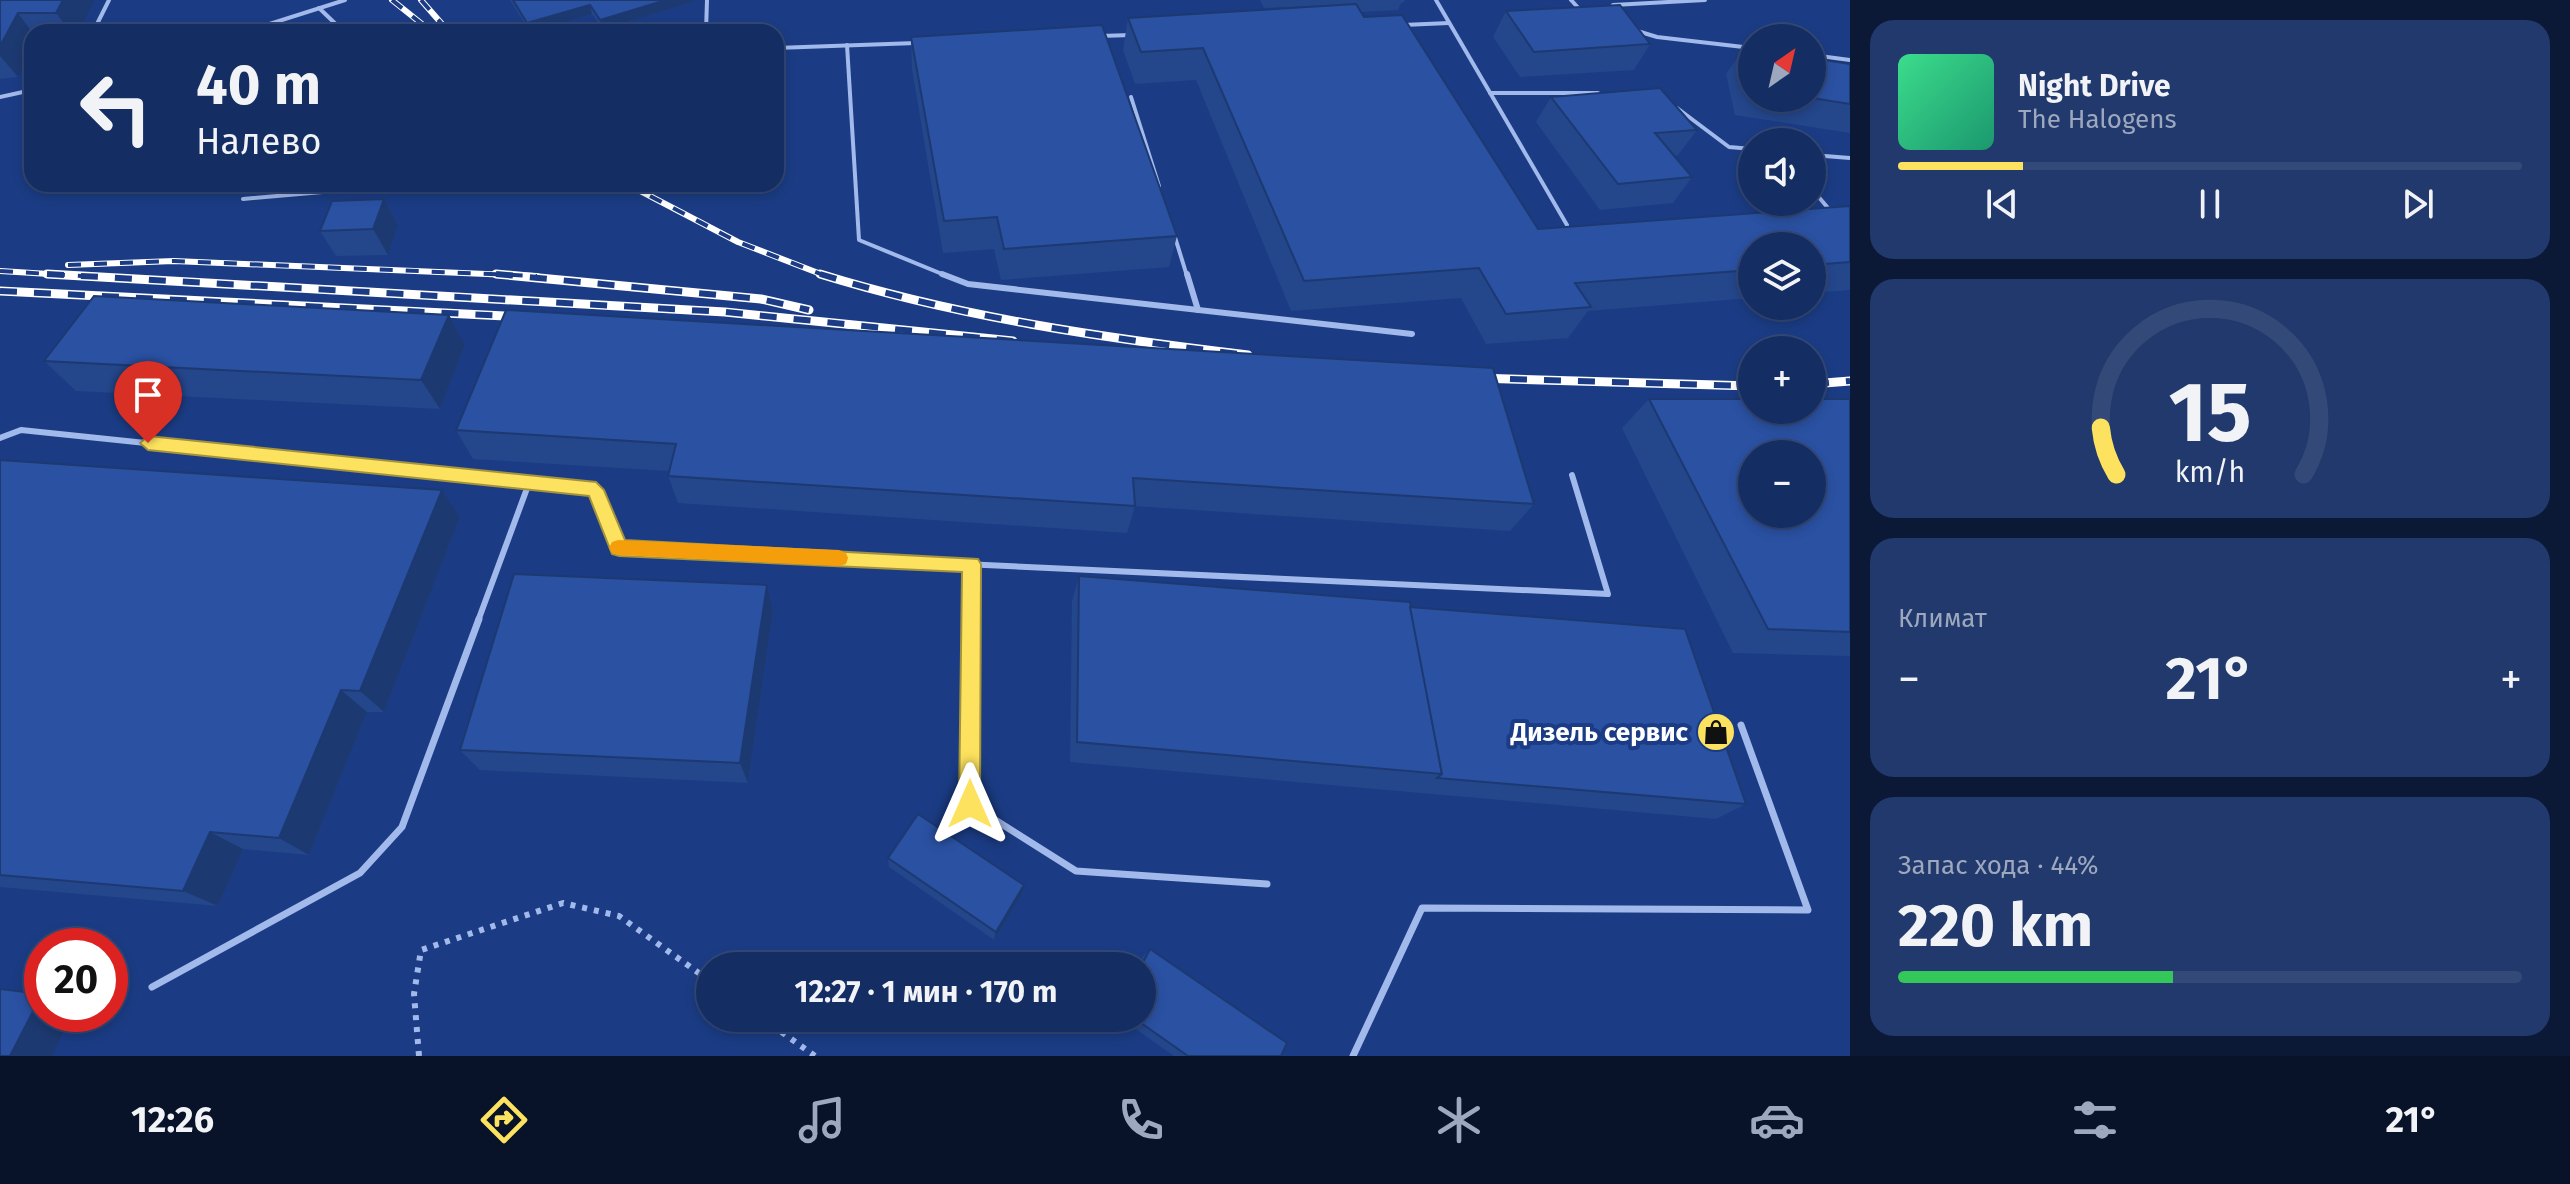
<!DOCTYPE html>
<html lang="ru">
<head>
<meta charset="utf-8">
<style>
	:root { --surface:#142d63; --page:#21396c; --text:#f1f3f6; --muted:#9da8be; --line:#334978; --accent:#fce25e }
	body { margin:0; font-family:"Fira Sans",sans-serif; background:var(--page); color:var(--text); height:100vh; display:flex; flex-direction:column; font-size:30px; white-space:nowrap }
	* { box-sizing:border-box; margin:0 }
	p { font-size:26px; color:var(--muted) }
	.icon { flex:none; width:44px; height:44px; fill:none; stroke:currentColor; stroke-width:2; stroke-linecap:round; stroke-linejoin:round }
	.map { position:relative; flex:1; overflow:hidden }
	.sheet { display:flex; flex-direction:column; gap:20px; padding:20px; background:#0b1936; width:720px }
	.sheet>* { flex:none }
	.top-card { position:absolute; left:24px; top:24px; width:760px; height:168px; border-radius:24px; box-shadow:0 4px 12px #0003,0 0 0 2px var(--line); background:#142d63; color:var(--text); overflow:hidden }
	.needle { width:52px; rotate:34deg }
	.tools { position:absolute; left:1738px; top:24px; display:grid; gap:16px }
	.tools a { display:grid; place-items:center; width:88px; height:88px; border-radius:50%; background:var(--surface); box-shadow:0 4px 12px #0003,0 0 0 2px var(--line); font-size:40px }
	.speed { position:absolute; left:24px; top:928px; display:flex; gap:16px; font-size:40px; font-weight:700; text-align:center }
	.speed>* { display:grid; place-content:center; width:104px; height:104px; border-radius:50%; background:var(--surface); box-shadow:0 4px 12px #0003,0 0 0 2px var(--line); line-height:1 }
	.speed .limit { border:12px solid #d22; background:#fff; color:#111 }
	.pin { position:absolute; display:grid; place-items:center; width:68px; height:68px; color:#fff; margin:-82px -34px; border-radius:50% 50% 50% 0; rotate:-45deg; box-shadow:0 0 8px #0007 }
	.pin .icon { rotate:45deg }
	.me { position:absolute; width:88px; margin:-44px; rotate:0deg; stroke-linejoin:round; filter:drop-shadow(0 0 6px #0008) }
	.turn { display:flex; align-items:center; gap:28px; height:168px; padding:0 40px; font-size:36px }
	.turn .icon { width:104px; height:104px; stroke-width:2.5 }
	.turn b { display:block; font-size:56px; line-height:68px }
	.big { font-size:60px; font-weight:700; line-height:1.1 }
	.sheet .widget { flex:1; display:flex; flex-direction:column; justify-content:center; gap:12px; min-width:0; padding:0 28px; border-radius:24px; background:var(--page) }
	.sheet .dial { align-items:center; gap:0 }
	.dial svg { height:208px; overflow:visible; fill:none; stroke:var(--line); stroke-width:7; stroke-linecap:round; text-anchor:middle }
	.dial text { fill:var(--text); stroke:none }
	.song { display:flex; align-items:center; gap:24px }
	.cover { width:96px; height:96px; border-radius:12px; background:linear-gradient(135deg,hsl(150 70% 55%),hsl(160 70% 35%)) }
	.played { height:8px; border-radius:4px; background:linear-gradient(90deg,var(--accent) 20%,var(--line) 20%) }
	.keys { display:flex; justify-content:space-around; direction:ltr }
	.heat { display:flex; justify-content:space-between; align-items:center; font-size:44px; direction:ltr }
	.charge { height:12px; border-radius:6px; background:linear-gradient(90deg,#34c759 44%,var(--line) 0) }
	.trip { position:absolute; left:696px; top:952px; width:460px; height:80px; border-radius:40px; background:var(--surface); box-shadow:0 4px 12px #0003,0 0 0 2px var(--line); font-weight:700; line-height:80px; text-align:center }
	.dock { display:flex; height:128px; justify-content:space-around; align-items:center; background:#081228; color:var(--muted) }
	.dock .icon { width:56px; height:56px }
	.dock .selected { color:var(--accent) }
	.dock b { font-size:36px; color:var(--text) }
	main { display:flex; flex:1; min-height:0 }
	.map>svg:first-child { display:block }
</style>
</head>
<body>
<main>
<div class="map">
<svg width="1850" height="1056" viewBox="0 0 1850 1056">
	<rect width="100%" height="100%" fill="#1b3c84"/>
	<g fill="none" stroke-linecap="round" stroke-linejoin="round">
		<g stroke="#a2b9eb" stroke-width="6" stroke-dasharray="5 7" stroke-linecap="butt">
			<polyline points="762,1018 815,1056"/>
			<polyline points="419,1056 414,994 421,950 563,903 619,916 710,981"/>
		</g>
		<g stroke="#a2b9eb" stroke-width="4">
			<polyline points="1436,0 1567,225"/>
			<polyline points="1571,0 1582,12"/>
			<polyline points="1613,5 1705,0"/>
			<polyline points="319,8 344,32"/>
			<polyline points="1403,25 1449,23"/>
			<polyline points="1634,30 1657,37 1752,48"/>
			<polyline points="93,32 109,0"/>
			<polyline points="244,32 345,0"/>
			<polyline points="706,32 707,0"/>
			<polyline points="1099,36 1132,35"/>
			<polyline points="847,45 859,240 947,276"/>
			<polyline points="776,48 916,43"/>
			<polyline points="1812,55 1850,60"/>
			<polyline points="1490,93 1598,93"/>
			<polyline points="0,97 32,90"/>
			<polyline points="1131,97 1159,186"/>
			<polyline points="1677,108 1729,147 1752,149"/>
			<polyline points="1812,155 1850,158"/>
			<polyline points="1812,189 1833,214"/>
			<polyline points="243,199 334,191 336,184"/>
			<polyline points="1174,234 1187,276"/>
		</g>
		<g stroke="#a2b9eb" stroke-width="6">
			<polyline points="942,274 968,284 1412,334"/>
			<polyline points="1187,274 1198,310"/>
			<polyline points="0,438 21,430 596,490 619,548 1608,594 1572,475"/>
			<polyline points="478,621 529,483"/>
			<polyline points="972,621 972,564"/>
		</g>
		<g stroke="#a2b9eb" stroke-width="7">
			<polyline points="972,619 970,804 1076,871 1267,884"/>
			<polyline points="152,987 360,873 402,827 479,619"/>
			<polyline points="1353,1056 1422,908 1808,910 1741,725"/>
		</g>
		<g stroke="#fff" stroke-width="6">
			<g id="rail-far1">
				<polyline points="392,0 432,32"/>
				<polyline points="421,0 449,32"/>
				<polyline points="627,184 738,242 826,276"/>
				<polyline points="68,265 174,261 537,276"/>
				<polyline points="0,271 82,276"/>
			</g>
		</g>
		<g stroke="#fff" stroke-width="9">
			<g id="rail">
				<polyline points="47,274 725,312 1013,341"/>
				<polyline points="496,274 761,299 809,310"/>
				<path d="M820,274C959,317 1103,338 1248,355"/>
				<polyline points="0,291 527,317"/>
				<polyline points="1476,378 1752,386"/>
				<polyline points="1812,384 1850,381"/>
			</g>
		</g>
		<use href="#rail-far1" stroke="#1b3c84" stroke-width="4" stroke-dasharray="13" stroke-linecap="butt"/>
		<use href="#rail" stroke="#1b3c84" stroke-width="6" stroke-dasharray="17" stroke-linecap="butt"/>
	</g>
	<g fill="#24468b">
		<polygon points="0,0 95,0 79,32 32,32 18,77 0,79"/>
		<polygon points="510,0 693,0 693,2 603,29 592,14 530,32"/>
		<polygon points="1260,0 1405,0 1404,2 1401,3 1398,10 1361,12 1538,229 1850,206 1850,290 1812,293 1812,246 1752,246 1752,298 1588,311 1568,338 1486,344 1461,298 1291,311 1196,80 1135,84 1123,50 1128,18 1314,6 1264,8"/>
		<polygon points="1506,11 1650,44 1634,70 1520,77 1493,37"/>
		<polygon points="911,37 1177,236 1169,267 1001,280 994,249 943,253 912,69"/>
		<polygon points="1744,48 1752,49 1752,98 1812,98 1850,64 1850,133 1735,115 1726,74"/>
		<polygon points="1551,97 1697,130 1678,155 1674,156 1692,177 1673,203 1600,210 1536,122"/>
		<polygon points="384,199 398,225 388,255 336,256 320,231"/>
		<polygon points="506,310 1534,504 1510,531 1135,506 1127,533 678,503 668,476 669,471 473,459 456,430"/>
		<polygon points="449,315 465,345 440,409 76,391 44,361"/>
		<polygon points="1649,399 1850,399 1850,656 1733,653 1622,428"/>
		<polygon points="0,460 460,517 384,712 367,712 309,855 243,849 218,906 0,887"/>
		<polygon points="1079,576 1410,607 1746,804 1716,819 1070,762 1072,601"/>
		<polygon points="767,585 773,610 748,783 480,770 460,750"/>
		<polygon points="888,858 1024,885 1022,894 994,940 889,867"/>
		<polygon points="1150,949 1281,1056 1174,1056 1120,1018 1142,1018 1142,966 1138,966 1143,956"/>
	</g>
	<g fill="#1d3971">
		<polygon points="63,0 95,0 79,32 71,32 56,13"/>
		<polygon points="666,0 693,0 693,2 603,29 600,20"/>
		<polygon points="590,5 592,14 530,32 527,23"/>
		<polygon points="18,13 32,32 32,50 18,77 0,56 0,46"/>
		<polygon points="384,199 398,225 388,255 373,229"/>
		<polygon points="449,315 465,345 440,409 421,380"/>
		<polygon points="442,490 460,517 384,712 360,691"/>
		<polygon points="767,585 773,610 748,783 740,763"/>
		<polygon points="341,690 367,712 309,855 279,838"/>
		<polygon points="210,832 243,849 218,906 183,891"/>
		<polygon points="1024,885 1022,894 994,940 996,932"/>
		<polygon points="42,994 42,1014 72,1014 52,1056 10,1056"/>
	</g>
	<g fill="#2a51a2" stroke="#1d3971" stroke-width="2" fill-rule="evenodd">
		<polygon points="0,0 63,0 56,13 18,13 0,46"/>
		<polygon points="513,0 666,0 600,20 590,5 527,23"/>
		<polygon points="1356,4 1364,17 1402,15 1538,229 1850,206 1850,262 1812,265 1812,246 1752,246 1752,270 1575,283 1591,307 1506,314 1479,268 1304,281 1203,48 1141,52 1128,18"/>
		<polygon points="1620,5 1650,44 1534,52 1506,11"/>
		<polygon points="1102,25 1177,236 1004,249 997,217 944,221 911,37"/>
		<polygon points="1744,48 1752,49 1752,80"/>
		<polygon points="1812,58 1850,64 1850,104 1812,98"/>
		<polygon points="1660,88 1697,130 1655,133 1692,177 1618,184 1551,97"/>
		<polygon points="384,199 373,229 320,231 332,201"/>
		<polygon points="94,296 449,315 421,380 44,361"/>
		<polygon points="506,310 1493,368 1534,504 1133,478 1135,506 668,476 676,444 456,430"/>
		<path d="M1649,399H1752V410H1812V399H1850V632L1768,629ZM1752,454H1812V514H1752Z"/>
		<polygon points="0,460 442,490 360,691 341,690 279,838 210,832 183,891 0,875"/>
		<polygon points="514,574 767,585 740,763 460,750"/>
		<polygon points="1079,576 1410,602 1442,774 1077,742"/>
		<polygon points="1410,607 1685,629 1746,804 1437,778 1442,774"/>
		<polygon points="918,814 1024,885 996,932 888,858"/>
		<polygon points="1150,949 1287,1043 1281,1056 1188,1056 1134,1018 1142,1018 1142,966 1141,966"/>
		<polygon points="0,989 42,994 10,1056 0,1056"/>
	</g>
	<polygon fill="#fce25e" stroke="#a4933d" stroke-width="2" points="148,436 596,482 604,490 625,540 978,559 981,564 980,804 977,811 970,815 962,811 959,804 962,572 619,556 612,554 589,496 148,450 140,443"/>
	<polygon fill="#f59e0b" points="618,540 839,550 846,553 848,558 846,564 839,566 618,555 612,553 609,548 612,542"/>
	<defs>
		<g id="shop-disc" transform="scale(2)"><circle r="9.5" fill="#fce25e" stroke="#1b3c84"/><path d="M-5-2.5h2.3a2.7 3.5 0 0 1 5.4 0H5L5.5 6h-11ZM-1.5-2.5h3a1.5 2.3 0 0 0-3 0Z" fill="#111"/></g>
	</defs>
	<g fill-rule="evenodd">
		<use href="#shop-disc" x="1716" y="732"/>
	</g>
	<g text-anchor="middle" dominant-baseline="central" stroke-width="8" stroke-linejoin="round" paint-order="stroke">
		<g font-size="26" font-weight="bold" fill="#fff" stroke="#1b3c84" text-anchor="end">
			<text x="1688" y="732">Дизель сервис</text>
		</g>
	</g>
</svg>
<div class="tools">
<a><svg class="needle" viewBox="-14 -14 28 28"><path d="M0-13l5 13h-10z" fill="#e53935"/><path d="M0 13l5-13h-10z" fill="#9da8be"/></svg></a>
<a><svg class="icon" aria-label="sound" viewBox="0 0 24 24"><path d="M4 9h4l5-4v14l-5-4H4zM17 9q2 3 0 6"/></svg></a>
<a><svg class="icon" aria-label="layers" viewBox="0 0 24 24"><path d="M12 4l9 5-9 5-9-5zM3 14l9 5 9-5"/></svg></a>
<a>+</a>
<a>−</a>
</div>
<div class="speed"><div class="limit">20</div></div>
<div class="pin" style="left:148px;top:443px;background:#d93025"><svg class="icon" aria-label="arrive" viewBox="0 0 24 24"><path d="M6 21V4h12l-3 4 3 4H6"/></svg></div>
<svg class="me" style="left:970px;top:804px" viewBox="-20 -20 40 40"><path d="M0-17L14 15 0 8-14 15z" fill="#fce25e" stroke="#fff" stroke-width="4"/></svg>
<div class="trip">12:27 · 1 мин · 170 m</div>
<div class="top-card">
<div class="turn"><svg class="icon" aria-label="left" viewBox="0 0 24 24"><path d="M17 20v-9H6M10 6l-5 5 5 5"/></svg><div><b>40 m</b>Налево</div></div>
</div>
</div>
<section class="sheet">
<div class="widget">
<div class="song"><i class="cover"></i><div><b>Night Drive</b><p>The Halogens</p></div></div>
<div class="played"></div>
<div class="keys"><svg class="icon" aria-label="previous" viewBox="0 0 24 24"><path d="M18 5L8 12l10 7zM5 5v14"/></svg><svg class="icon" aria-label="pause" viewBox="0 0 24 24"><path d="M8 5v14M16 5v14"/></svg><svg class="icon" aria-label="next" viewBox="0 0 24 24"><path d="M6 5l10 7-10 7zM19 5v14"/></svg></div>
</div>
<div class="widget dial"><svg viewBox="0 0 100 80">
<path d="M14 69A42 42 0 1 1 86 69"/>
<path d="M14 69A42 42 0 0 1 8 51" stroke="#fce25e"/>
<text x="50" y="56" font-size="32" font-weight="700">15</text>
<text x="50" y="72" font-size="11">km/h</text>
</svg></div>
<div class="widget"><p>Климат</p>
<div class="heat"><a>−</a><b class="big">21°</b><a>+</a></div>
</div>
<div class="widget"><p>Запас хода · 44%</p><b class="big">220 km</b><div class="charge"></div></div>
</section>
</main>
<nav class="dock">
<b>12:26</b>
<svg class="icon selected" aria-label="directions" viewBox="0 0 24 24"><path d="M12 3l9 9-9 9-9-9zM9 14v-3h6M13 9l2 2-2 2"/></svg>
<svg class="icon" aria-label="music" viewBox="0 0 24 24"><path d="M9 18V5l10-2v13"/><circle cx="6" cy="18" r="3"/><circle cx="16" cy="16" r="3"/></svg>
<svg class="icon" aria-label="phone" viewBox="0 0 24 24"><path d="M5 4h4l2 5-3 2q2 4 5 5l2-3 5 2v4C11 20 4 13 5 4z"/></svg>
<svg class="icon" aria-label="climate" viewBox="0 0 24 24"><path d="M12 3v18M4 7l16 10M4 17L20 7"/></svg>
<svg class="icon" aria-label="car" viewBox="0 0 24 24"><path d="M5 17H2v-5l4-1 3-4h7l3 4 3 1v5h-3M9 17h6M6 11h13"/><circle cx="7" cy="17" r="2"/><circle cx="17" cy="17" r="2"/></svg>
<svg class="icon" aria-label="filters" viewBox="0 0 24 24"><path d="M4 7h16M4 17h16"/><circle cx="9" cy="7" r="2"/><circle cx="15" cy="17" r="2"/></svg>
<b>21°</b>
</nav>
</body>
</html>
